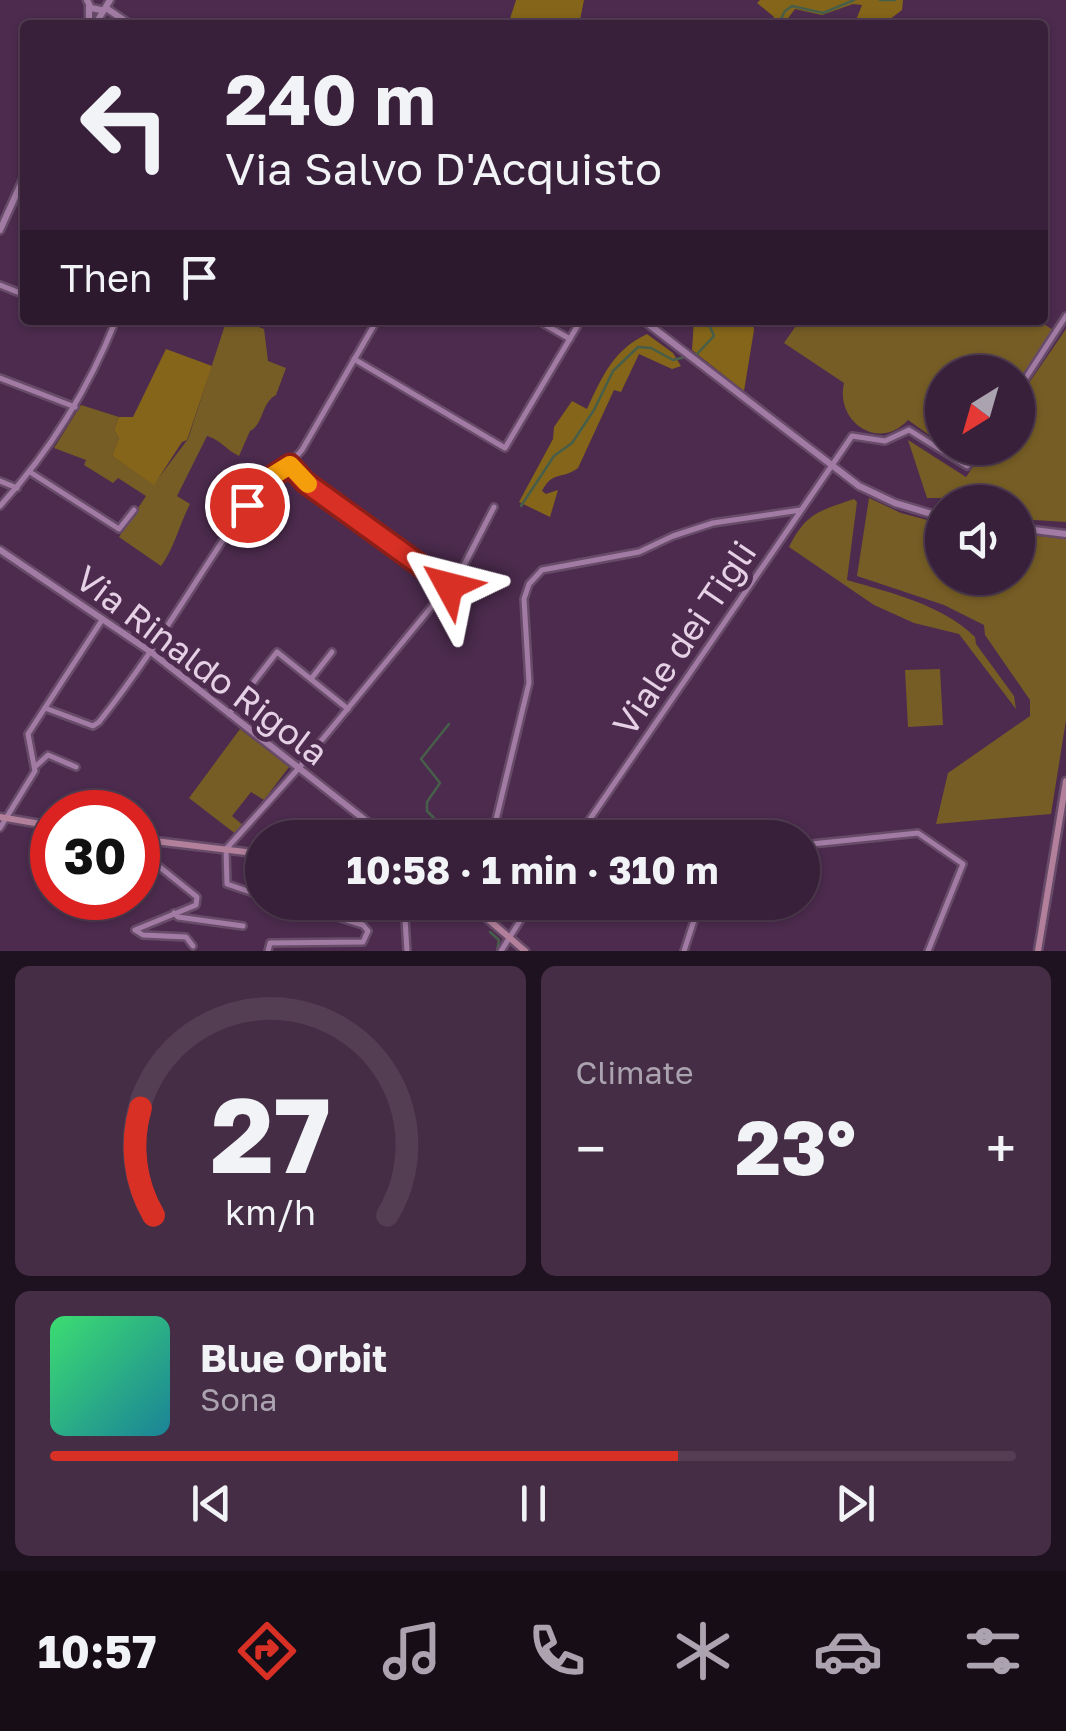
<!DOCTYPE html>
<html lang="en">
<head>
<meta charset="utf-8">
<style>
	:root { --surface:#39203a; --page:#442d45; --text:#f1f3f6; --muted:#aba3af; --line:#533e54; --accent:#d93025 }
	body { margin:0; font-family:"Golos Text",sans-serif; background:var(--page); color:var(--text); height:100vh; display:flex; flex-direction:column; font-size:38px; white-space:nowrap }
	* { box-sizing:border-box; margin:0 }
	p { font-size:32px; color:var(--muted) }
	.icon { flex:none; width:55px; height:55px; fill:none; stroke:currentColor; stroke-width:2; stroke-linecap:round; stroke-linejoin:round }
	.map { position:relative; height:951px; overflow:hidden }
	.panel { display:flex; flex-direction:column; gap:15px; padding:15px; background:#1f1220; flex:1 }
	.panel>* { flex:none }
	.guide { position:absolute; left:20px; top:20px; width:1028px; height:305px; border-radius:10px; box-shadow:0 2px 8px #0004,0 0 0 2px var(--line); background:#39203a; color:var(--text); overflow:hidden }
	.needle { width:65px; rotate:217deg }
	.controls { position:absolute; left:925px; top:355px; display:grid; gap:20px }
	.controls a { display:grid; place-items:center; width:110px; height:110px; border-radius:50%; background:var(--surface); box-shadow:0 2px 8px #0004,0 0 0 2px var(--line); font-size:50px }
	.speed { position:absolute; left:30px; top:790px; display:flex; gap:20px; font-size:50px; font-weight:700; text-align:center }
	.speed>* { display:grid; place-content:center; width:130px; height:130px; border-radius:50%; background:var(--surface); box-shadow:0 2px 8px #0004,0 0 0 2px var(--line); line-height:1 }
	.speed .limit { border:15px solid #d22; background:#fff; color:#111 }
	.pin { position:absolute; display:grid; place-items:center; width:85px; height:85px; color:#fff; margin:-42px; border:5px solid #fff; border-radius:50%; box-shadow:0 2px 10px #0007 }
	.me { position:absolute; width:110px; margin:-55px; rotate:308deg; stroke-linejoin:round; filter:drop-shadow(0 0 8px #0008) }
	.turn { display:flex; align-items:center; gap:35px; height:210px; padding:0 40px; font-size:45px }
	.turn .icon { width:130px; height:130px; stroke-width:2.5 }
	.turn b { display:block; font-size:70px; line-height:85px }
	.then { display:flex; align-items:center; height:95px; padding:0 40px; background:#0003; gap:20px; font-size:38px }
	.big { font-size:75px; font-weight:700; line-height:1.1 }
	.panel .card { flex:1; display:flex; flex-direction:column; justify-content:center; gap:15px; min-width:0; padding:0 35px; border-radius:15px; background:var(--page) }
	.panel .dial { align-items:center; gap:0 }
	.dial svg { height:260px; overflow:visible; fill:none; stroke:var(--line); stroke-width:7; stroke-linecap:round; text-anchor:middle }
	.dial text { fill:var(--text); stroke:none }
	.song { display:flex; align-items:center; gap:30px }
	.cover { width:120px; height:120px; border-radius:15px; background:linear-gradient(135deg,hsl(140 70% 55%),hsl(190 70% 35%)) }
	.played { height:10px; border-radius:5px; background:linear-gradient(90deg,var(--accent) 65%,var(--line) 65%) }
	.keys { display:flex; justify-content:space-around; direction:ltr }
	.heat { display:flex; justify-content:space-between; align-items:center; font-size:55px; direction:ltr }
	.panel .tiles { flex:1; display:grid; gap:15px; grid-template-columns:1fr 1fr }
	.card:last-child { grid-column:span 2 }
	.trip { position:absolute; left:245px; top:820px; width:575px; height:100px; border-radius:50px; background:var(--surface); box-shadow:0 2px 8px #0004,0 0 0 2px var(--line); font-weight:700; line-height:100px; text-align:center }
	.menu { display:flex; height:160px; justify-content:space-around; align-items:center; background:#170d17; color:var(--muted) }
	.menu .icon { width:70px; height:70px }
	.menu .on { color:var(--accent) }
	.menu b { font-size:45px; color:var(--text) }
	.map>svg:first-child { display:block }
</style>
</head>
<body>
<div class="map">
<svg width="1066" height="951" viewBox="0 0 1066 951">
	<rect width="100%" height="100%" fill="#4c2b4e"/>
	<g fill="#765d25">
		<path d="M233,320H252L251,324L264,329L268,361L286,368L276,395C261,403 264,424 250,431L239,456C226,450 221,440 207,436L177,496L190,504C179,525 175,547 161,566L119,537L146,496L118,478L113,483L84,465L86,460L54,448L81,405L119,417L114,430L119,438L112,456L154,484L188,439L225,325Z"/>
		<path d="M800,320H1038L1053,330L1018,383V372H942V444L908,420C879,452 835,422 844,383L784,343Z"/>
		<polygon points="1066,329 1066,522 1018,519 1018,502 944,502 943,498 927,498 908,440 966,477 986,448 1018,448 1018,399"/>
		<polygon points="869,498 901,513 942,524 942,578 1018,578 1018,534 1066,539 1066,720 1051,814 936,824 948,773 1030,716 1030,700 985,635 984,625 944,605 857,576"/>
		<path d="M854,499L857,502L847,580C891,593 941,604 975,637L976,644L1014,696L1016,709L959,634L914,623L874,605L789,547C806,513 819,511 854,499Z"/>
		<polygon points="940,669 943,725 908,727 905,670"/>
		<polygon points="240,729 289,767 264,800 251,792 232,816 244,826 237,835 189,798"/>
	</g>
	<g fill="#846519">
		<polygon points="516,0 584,0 579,25 508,25"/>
		<polygon points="760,0 903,0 902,10 885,23 854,25 862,5 853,4 822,15 795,9 783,25 770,25 774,17 757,3"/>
		<polygon points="694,320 752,320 754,330 744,391 692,350"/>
		<path d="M647,334L673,353L681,366L672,369L639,354L621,392L614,390L578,468C562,480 553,470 542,491L546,494L558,490L550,517L519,502L553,439L554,427L572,401L587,409C602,377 613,350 647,334Z"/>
		<polygon points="166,349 212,366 187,440 182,442 154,485 112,456 119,438 114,430 119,417 133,417"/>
	</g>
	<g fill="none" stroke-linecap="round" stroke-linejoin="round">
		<g stroke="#475f4a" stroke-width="2.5">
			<polyline points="880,0 895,0"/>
			<polyline points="778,25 785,11 792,6 823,13 854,0"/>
			<polyline points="521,506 554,456 572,443 594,410 613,371 638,347 651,348 673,360 697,354 714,336 707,320"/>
			<polyline points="449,724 421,759 440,783 427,802 427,811 454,838"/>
			<polyline points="455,902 470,915"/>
			<polyline points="490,932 499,940 497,951"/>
		</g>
		<g stroke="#674b69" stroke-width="10">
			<g id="minor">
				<polyline points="0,285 25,295"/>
				<polyline points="537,320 570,339"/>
				<polyline points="354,359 505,448 581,320"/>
				<polyline points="0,378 75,407"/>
				<polyline points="1018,390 1066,316"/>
				<polyline points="289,465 305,482 449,586"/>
				<polyline points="30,472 119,529 134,510"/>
				<polyline points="0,481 17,488"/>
				<path d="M0,506C51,450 88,390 116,320"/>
				<polyline points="311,679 332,652"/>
				<path d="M45,708L93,726L99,722C157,649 203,567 256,491C268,474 289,467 302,450L377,320"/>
				<polyline points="229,714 277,652 348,709"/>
				<polyline points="36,766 48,755 76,767"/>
				<polyline points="0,828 35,771 28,734 102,620"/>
				<polyline points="489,838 494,828 529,683 524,599 529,584 542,570 639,552 673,536 713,523 801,510"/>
				<polyline points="577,838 852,436 885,441 909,430 967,466 980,448"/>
				<polyline points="138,840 141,852 197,897 196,905 135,930 143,935 186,937 193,946"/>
				<polyline points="802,845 918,833 963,864 928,951"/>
				<polyline points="262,896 227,884 226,849 298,769 461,571 494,507"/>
				<polyline points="404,902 407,951"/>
				<polyline points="174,913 178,917 243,926"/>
				<polyline points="268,951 270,943 363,942 368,931 363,925 289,902"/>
				<polyline points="501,951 532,902"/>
				<polyline points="684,951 700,902"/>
			</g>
		</g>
		<g stroke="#674b69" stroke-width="11">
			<g id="tertiary">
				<polyline points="87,0 91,8 101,10"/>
				<polyline points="89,7 89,25"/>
				<polyline points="106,8 131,25"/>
				<polyline points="95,25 110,0"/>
				<polyline points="0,230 25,175"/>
				<polyline points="643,320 859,486 895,503 942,517"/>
				<polyline points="1018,528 1066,534"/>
				<polyline points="0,550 151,652 388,838"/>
			</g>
		</g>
		<g stroke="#674b69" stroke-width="11">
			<g id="secondary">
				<polyline points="0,817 52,826"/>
				<polyline points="138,839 262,854"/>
				<polyline points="468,902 525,951"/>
				<polyline points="1038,951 1066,781"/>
			</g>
		</g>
		<use href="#minor" stroke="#a17ba3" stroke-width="5"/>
		<use href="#tertiary" stroke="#a17ba3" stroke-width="6"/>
		<use href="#secondary" stroke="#b2809a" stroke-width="6"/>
	</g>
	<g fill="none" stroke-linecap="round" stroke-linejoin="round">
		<g stroke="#8d1f18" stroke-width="25">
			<polyline id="route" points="247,505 264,482 290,465 305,482 449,586"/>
		</g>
		<use href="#route" stroke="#d93025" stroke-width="18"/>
		<polyline stroke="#f59e0b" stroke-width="18" points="269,478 290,465 308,484"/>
	</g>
	<g text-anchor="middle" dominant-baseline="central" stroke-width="10" stroke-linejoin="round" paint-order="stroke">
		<g font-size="35" fill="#e5d0e5" stroke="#4c2b4e">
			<text transform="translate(684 638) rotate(-56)">Viale dei Tigli</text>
			<text transform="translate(202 665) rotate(37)">Via Rinaldo Rigola</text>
		</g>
	</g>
</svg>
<div class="controls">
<a><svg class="needle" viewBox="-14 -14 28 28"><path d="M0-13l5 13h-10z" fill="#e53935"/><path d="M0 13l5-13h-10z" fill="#aba3af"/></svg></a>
<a><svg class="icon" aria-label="sound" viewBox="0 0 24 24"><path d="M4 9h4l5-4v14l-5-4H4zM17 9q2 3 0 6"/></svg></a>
</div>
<div class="speed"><div class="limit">30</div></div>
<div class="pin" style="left:247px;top:505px;background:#d93025"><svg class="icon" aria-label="arrive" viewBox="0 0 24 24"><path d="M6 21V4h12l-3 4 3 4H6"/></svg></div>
<svg class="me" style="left:449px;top:586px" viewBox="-20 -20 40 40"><path d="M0-17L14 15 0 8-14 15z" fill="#d93025" stroke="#fff" stroke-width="4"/></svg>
<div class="trip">10:58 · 1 min · 310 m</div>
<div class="guide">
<div class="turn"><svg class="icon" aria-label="left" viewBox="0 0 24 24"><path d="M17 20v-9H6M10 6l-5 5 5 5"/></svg><div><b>240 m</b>Via Salvo D'Acquisto</div></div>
<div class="then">Then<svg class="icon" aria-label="arrive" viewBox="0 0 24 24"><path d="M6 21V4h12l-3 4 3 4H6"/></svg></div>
</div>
</div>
<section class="panel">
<div class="tiles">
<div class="card dial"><svg viewBox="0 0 100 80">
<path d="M14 69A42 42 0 1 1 86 69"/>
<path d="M14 69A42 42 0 0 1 10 36" stroke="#d93025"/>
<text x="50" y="56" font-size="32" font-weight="700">27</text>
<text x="50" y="72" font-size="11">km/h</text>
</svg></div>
<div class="card"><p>Climate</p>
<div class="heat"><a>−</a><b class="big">23°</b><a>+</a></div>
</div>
<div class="card">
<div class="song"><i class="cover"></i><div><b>Blue Orbit</b><p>Sona</p></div></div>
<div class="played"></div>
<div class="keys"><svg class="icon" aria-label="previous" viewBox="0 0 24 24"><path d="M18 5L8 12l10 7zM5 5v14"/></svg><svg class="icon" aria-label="pause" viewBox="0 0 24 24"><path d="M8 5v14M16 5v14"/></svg><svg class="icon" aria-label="next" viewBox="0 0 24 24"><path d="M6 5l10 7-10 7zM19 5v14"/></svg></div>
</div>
</div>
</section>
<nav class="menu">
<b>10:57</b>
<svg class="icon on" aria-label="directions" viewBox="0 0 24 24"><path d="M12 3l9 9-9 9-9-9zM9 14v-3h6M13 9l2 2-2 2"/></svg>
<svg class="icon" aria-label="music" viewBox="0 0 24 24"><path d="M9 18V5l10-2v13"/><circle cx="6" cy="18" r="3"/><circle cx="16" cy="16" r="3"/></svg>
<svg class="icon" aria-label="phone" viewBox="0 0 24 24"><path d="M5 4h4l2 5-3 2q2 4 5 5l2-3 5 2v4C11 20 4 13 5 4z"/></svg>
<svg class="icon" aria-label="climate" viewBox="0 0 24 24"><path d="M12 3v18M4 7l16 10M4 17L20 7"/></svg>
<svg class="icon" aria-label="car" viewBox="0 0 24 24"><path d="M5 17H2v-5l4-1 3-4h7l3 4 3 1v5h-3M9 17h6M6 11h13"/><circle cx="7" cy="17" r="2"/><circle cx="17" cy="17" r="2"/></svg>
<svg class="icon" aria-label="filters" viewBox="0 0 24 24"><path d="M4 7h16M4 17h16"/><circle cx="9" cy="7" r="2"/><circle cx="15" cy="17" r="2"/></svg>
</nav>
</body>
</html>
